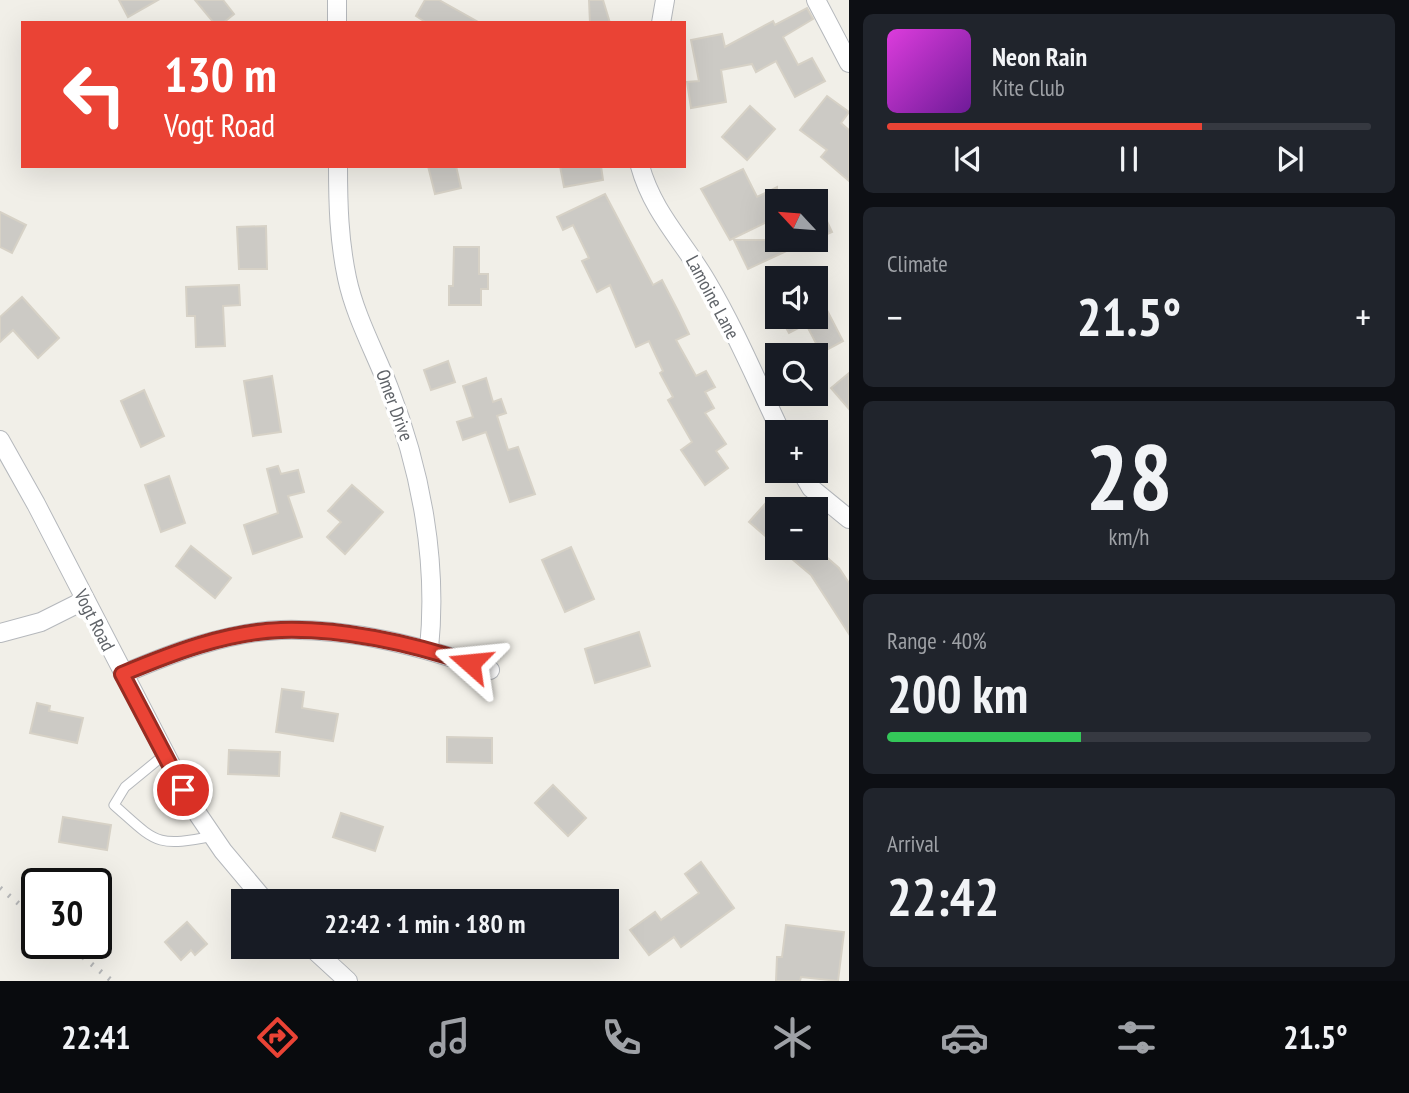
<!DOCTYPE html>
<html lang="en">
<head>
<meta charset="utf-8">
<style>
	:root { --surface:#171b24; --page:#20242c; --text:#f1f3f6; --muted:#9ea1a6; --line:#363941; --accent:#ea4335 }
	body { margin:0; font-family:"PT Sans Narrow",sans-serif; background:var(--page); color:var(--text); height:100vh; display:flex; flex-direction:column; font-size:26px; white-space:nowrap }
	* { box-sizing:border-box; margin:0 }
	p { font-size:23px; color:var(--muted) }
	.icon { flex:none; width:38px; height:38px; fill:none; stroke:currentColor; stroke-width:2; stroke-linecap:round; stroke-linejoin:round }
	.map { position:relative; flex:1; overflow:hidden }
	.details { display:flex; flex-direction:column; gap:14px; padding:14px; background:#0d0f14; width:560px }
	.details>* { flex:none }
	.guide { position:absolute; left:21px; top:21px; width:665px; height:147px; border-radius:0px; box-shadow:0 7px 28px #0002; background:#ea4335; color:#fff; overflow:hidden }
	.needle { width:46px; rotate:296deg }
	.controls { position:absolute; left:765px; top:189px; display:grid; gap:14px }
	.controls a { display:grid; place-items:center; width:63px; height:63px; border-radius:0px; background:var(--surface); box-shadow:0 7px 28px #0002; font-size:35px }
	.speed { position:absolute; left:21px; top:868px; display:flex; gap:14px; font-size:35px; font-weight:700; text-align:center }
	.speed>* { display:grid; place-content:center; width:91px; height:91px; border-radius:50%; background:var(--surface); box-shadow:0 7px 28px #0002; line-height:1 }
	.speed .limit { border:4px solid #111; border-radius:10px; background:#fff; color:#111 }
	.pin { position:absolute; display:grid; place-items:center; width:60px; height:60px; color:#fff; margin:-30px; border:4px solid #fff; border-radius:50%; box-shadow:0 2px 7px #0007 }
	.me { position:absolute; width:77px; margin:-38px; rotate:288deg; stroke-linejoin:round; filter:drop-shadow(0 0 5px #0008) }
	.turn { display:flex; align-items:center; gap:24px; height:147px; padding:0 28px; font-size:32px }
	.turn .icon { width:91px; height:91px; stroke-width:2.5 }
	.turn b { display:block; font-size:49px; line-height:60px }
	.big { font-size:52px; font-weight:800; line-height:1.1 }
	.details .widget { flex:1; display:flex; flex-direction:column; justify-content:center; gap:10px; min-width:0; padding:0 24px; border-radius:10px; background:var(--page) }
	.details .dial { align-items:center; gap:0 }
	.dial b { font-size:91px; line-height:1 }
	.song { display:flex; align-items:center; gap:21px }
	.cover { width:84px; height:84px; border-radius:10px; background:linear-gradient(135deg,hsl(300 70% 55%),hsl(280 70% 35%)) }
	.played { height:7px; border-radius:4px; background:linear-gradient(90deg,var(--accent) 65%,var(--line) 65%) }
	.keys { display:flex; justify-content:space-around; direction:ltr }
	.heat { display:flex; justify-content:space-between; align-items:center; font-size:38px; direction:ltr }
	.charge { height:10px; border-radius:5px; background:linear-gradient(90deg,#34c759 40%,var(--line) 0) }
	.trip { position:absolute; left:231px; top:889px; width:388px; height:70px; border-radius:0px; background:var(--surface); box-shadow:0 7px 28px #0002; font-weight:800; line-height:70px; text-align:center }
	.tab-bar { display:flex; height:112px; justify-content:space-around; align-items:center; background:#090b0e; color:var(--muted) }
	.tab-bar .icon { width:49px; height:49px }
	.tab-bar .active { color:var(--accent) }
	.tab-bar b { font-size:32px; color:var(--text) }
	main { display:flex; flex:1; min-height:0 }
	.map>svg:first-child { display:block }
</style>
</head>
<body>
<main>
<div class="map">
<svg width="849" height="981" viewBox="0 0 849 981">
	<rect width="100%" height="100%" fill="#f1efe8"/>
	<g fill="#cccac5" stroke="#d6d1c6" stroke-width="2">
		<polygon points="119,0 158,0 128,17"/>
		<polygon points="195,0 223,0 234,14 223,23 214,23"/>
		<polygon points="425,0 439,0 480,23 427,23 416,16"/>
		<polygon points="589,0 603,0 610,23 590,23"/>
		<polygon points="807,8 813,19 783,37 798,65 812,58 825,81 795,97 776,61 756,72 752,64 721,70 726,102 691,108 687,82 699,81 691,40 722,34 725,47 773,21 775,25"/>
		<polygon points="827,96 849,112 841,123 849,130 849,181 821,157 827,150 800,130"/>
		<polygon points="750,106 775,129 747,160 722,137"/>
		<polygon points="428,166 456,166 461,188 435,194"/>
		<polygon points="560,166 601,166 603,180 564,187"/>
		<polygon points="743,169 757,197 777,187 777,217 730,240 701,189"/>
		<polygon points="605,194 653,285 662,280 678,311 689,334 676,340 696,376 706,371 715,387 705,392 714,408 705,413 726,444 716,451 728,468 705,485 681,450 692,442 668,400 673,397 660,373 663,371 649,341 636,347 610,285 597,292 582,261 589,258 573,225 563,230 557,217"/>
		<polygon points="816,198 832,232 816,239"/>
		<polygon points="0,212 26,225 12,253 0,247"/>
		<polygon points="266,226 267,269 239,269 237,227"/>
		<polygon points="734,240 810,240 748,269"/>
		<polygon points="454,247 479,247 479,274 488,274 488,289 481,289 481,305 449,305 449,286 453,286"/>
		<polygon points="239,285 240,305 223,306 225,346 196,347 195,316 187,316 186,287"/>
		<polygon points="816,289 843,341 821,353 806,324 789,333 780,317 816,317"/>
		<polygon points="22,297 59,338 38,358 13,330 0,342 0,317"/>
		<polygon points="448,361 455,382 431,390 424,370"/>
		<polygon points="849,373 849,409 831,388"/>
		<polygon points="272,376 281,432 253,436 244,381"/>
		<polygon points="486,378 493,402 501,399 506,413 497,416 508,450 518,447 535,494 510,502 486,432 463,440 457,422 473,417 463,386"/>
		<polygon points="144,390 164,436 141,447 121,401"/>
		<polygon points="278,466 281,474 298,470 304,492 288,496 302,537 253,554 244,525 278,513 267,469"/>
		<polygon points="169,476 185,523 161,532 145,485"/>
		<polygon points="352,485 383,512 345,554 327,537 341,522 328,511"/>
		<polygon points="765,504 777,514 777,546 749,522"/>
		<polygon points="191,546 231,578 215,598 176,566"/>
		<polygon points="571,547 594,599 565,612 542,560"/>
		<polygon points="779,548 816,548 839,568 849,583 849,634 811,575"/>
		<polygon points="639,632 650,666 595,683 585,649"/>
		<polygon points="282,689 304,692 302,708 338,714 333,741 276,732"/>
		<polygon points="37,703 50,706 49,711 83,718 77,743 30,733"/>
		<polygon points="447,737 492,738 492,763 447,762"/>
		<polygon points="229,750 280,752 279,776 228,774"/>
		<polygon points="553,785 586,818 568,836 535,803"/>
		<polygon points="341,813 383,827 375,851 333,837"/>
		<polygon points="63,817 111,825 107,850 59,842"/>
		<polygon points="701,862 734,908 681,947 674,937 649,955 630,930 655,912 661,920 699,893 685,874"/>
		<polygon points="187,922 207,944 195,955 191,950 181,960 165,942"/>
		<polygon points="786,925 844,932 838,981 801,977 800,981 776,981 777,957 782,957"/>
	</g>
	<g fill="none" stroke-linecap="round" stroke-linejoin="round">
		<g stroke="#b5b8bc" stroke-width="11">
			<path id="lane" d="M164,755L125,787L114,805C156,842 155,848 213,836"/>
		</g>
		<g stroke="#b5b8bc" stroke-width="20">
			<g id="street">
				<polyline points="337,0 337,23"/>
				<polyline points="816,0 849,63"/>
				<polyline points="661,23 665,0"/>
				<path d="M338,166C338,204 339,240 347,278C355,316 375,352 389,388C421,470 438,561 429,649"/>
				<path d="M640,166C653,213 684,242 707,282C735,329 757,382 781,432"/>
				<polyline points="0,440 36,504 193,807 223,851 265,901"/>
				<polyline points="801,471 811,488 849,519"/>
				<polyline points="0,633 41,622 85,600"/>
				<path d="M123,674C172,653 227,632 281,630C353,628 423,647 490,670"/>
				<polyline points="311,947 348,981"/>
			</g>
		</g>
		<use href="#lane" stroke="#fff" stroke-width="9"/>
		<use href="#street" stroke="#fff" stroke-width="18"/>
		<g stroke="#b6b7b8" stroke-width="5" stroke-dasharray="2 9" stroke-linecap="butt">
			<polyline points="0,888 37,919"/>
			<polyline points="66,943 112,981"/>
		</g>
	</g>
	<g fill="none" stroke-linecap="round" stroke-linejoin="round">
		<g stroke="#982c22" stroke-width="18">
			<path id="route" d="M183,790L122,674C172,653 226,632 281,630C345,628 409,643 470,663"/>
		</g>
		<use href="#route" stroke="#ea4335" stroke-width="12"/>
	</g>
	<g text-anchor="middle" dominant-baseline="central" stroke-width="7" stroke-linejoin="round" paint-order="stroke">
		<g font-size="19" fill="#5f6368" stroke="#fff">
			<text transform="translate(713 297) rotate(62)">Lamoine Lane</text>
			<text transform="translate(395 405) rotate(70)">Omer Drive</text>
			<text transform="translate(95 620) rotate(63)">Vogt Road</text>
		</g>
	</g>
</svg>
<div class="controls">
<a><svg class="needle" viewBox="-14 -14 28 28"><path d="M0-13l5 13h-10z" fill="#e53935"/><path d="M0 13l5-13h-10z" fill="#9ea1a6"/></svg></a>
<a><svg class="icon" aria-label="sound" viewBox="0 0 24 24"><path d="M4 9h4l5-4v14l-5-4H4zM17 9q2 3 0 6"/></svg></a>
<a><svg class="icon" aria-label="search" viewBox="0 0 24 24"><circle cx="10" cy="10" r="6"/><path d="M15 15l6 6"/></svg></a>
<a>+</a>
<a>−</a>
</div>
<div class="speed"><div class="limit">30</div></div>
<div class="pin" style="left:183px;top:790px;background:#d93025"><svg class="icon" aria-label="arrive" viewBox="0 0 24 24"><path d="M6 21V4h12l-3 4 3 4H6"/></svg></div>
<svg class="me" style="left:470px;top:663px" viewBox="-20 -20 40 40"><path d="M0-17L14 15 0 8-14 15z" fill="#ea4335" stroke="#fff" stroke-width="4"/></svg>
<div class="trip">22:42 · 1 min · 180 m</div>
<div class="guide">
<div class="turn"><svg class="icon" aria-label="left" viewBox="0 0 24 24"><path d="M17 20v-9H6M10 6l-5 5 5 5"/></svg><div><b>130 m</b>Vogt Road</div></div>
</div>
</div>
<section class="details">
<div class="widget">
<div class="song"><i class="cover"></i><div><b>Neon Rain</b><p>Kite Club</p></div></div>
<div class="played"></div>
<div class="keys"><svg class="icon" aria-label="previous" viewBox="0 0 24 24"><path d="M18 5L8 12l10 7zM5 5v14"/></svg><svg class="icon" aria-label="pause" viewBox="0 0 24 24"><path d="M8 5v14M16 5v14"/></svg><svg class="icon" aria-label="next" viewBox="0 0 24 24"><path d="M6 5l10 7-10 7zM19 5v14"/></svg></div>
</div>
<div class="widget"><p>Climate</p>
<div class="heat"><a>−</a><b class="big">21.5°</b><a>+</a></div>
</div>
<div class="widget dial"><b>28</b><p>km/h</p></div>
<div class="widget"><p>Range · 40%</p><b class="big">200 km</b><div class="charge"></div></div>
<div class="widget"><p>Arrival</p><b class="big">22:42</b></div>
</section>
</main>
<nav class="tab-bar">
<b>22:41</b>
<svg class="icon active" aria-label="directions" viewBox="0 0 24 24"><path d="M12 3l9 9-9 9-9-9zM9 14v-3h6M13 9l2 2-2 2"/></svg>
<svg class="icon" aria-label="music" viewBox="0 0 24 24"><path d="M9 18V5l10-2v13"/><circle cx="6" cy="18" r="3"/><circle cx="16" cy="16" r="3"/></svg>
<svg class="icon" aria-label="phone" viewBox="0 0 24 24"><path d="M5 4h4l2 5-3 2q2 4 5 5l2-3 5 2v4C11 20 4 13 5 4z"/></svg>
<svg class="icon" aria-label="climate" viewBox="0 0 24 24"><path d="M12 3v18M4 7l16 10M4 17L20 7"/></svg>
<svg class="icon" aria-label="car" viewBox="0 0 24 24"><path d="M5 17H2v-5l4-1 3-4h7l3 4 3 1v5h-3M9 17h6M6 11h13"/><circle cx="7" cy="17" r="2"/><circle cx="17" cy="17" r="2"/></svg>
<svg class="icon" aria-label="filters" viewBox="0 0 24 24"><path d="M4 7h16M4 17h16"/><circle cx="9" cy="7" r="2"/><circle cx="15" cy="17" r="2"/></svg>
<b>21.5°</b>
</nav>
</body>
</html>
